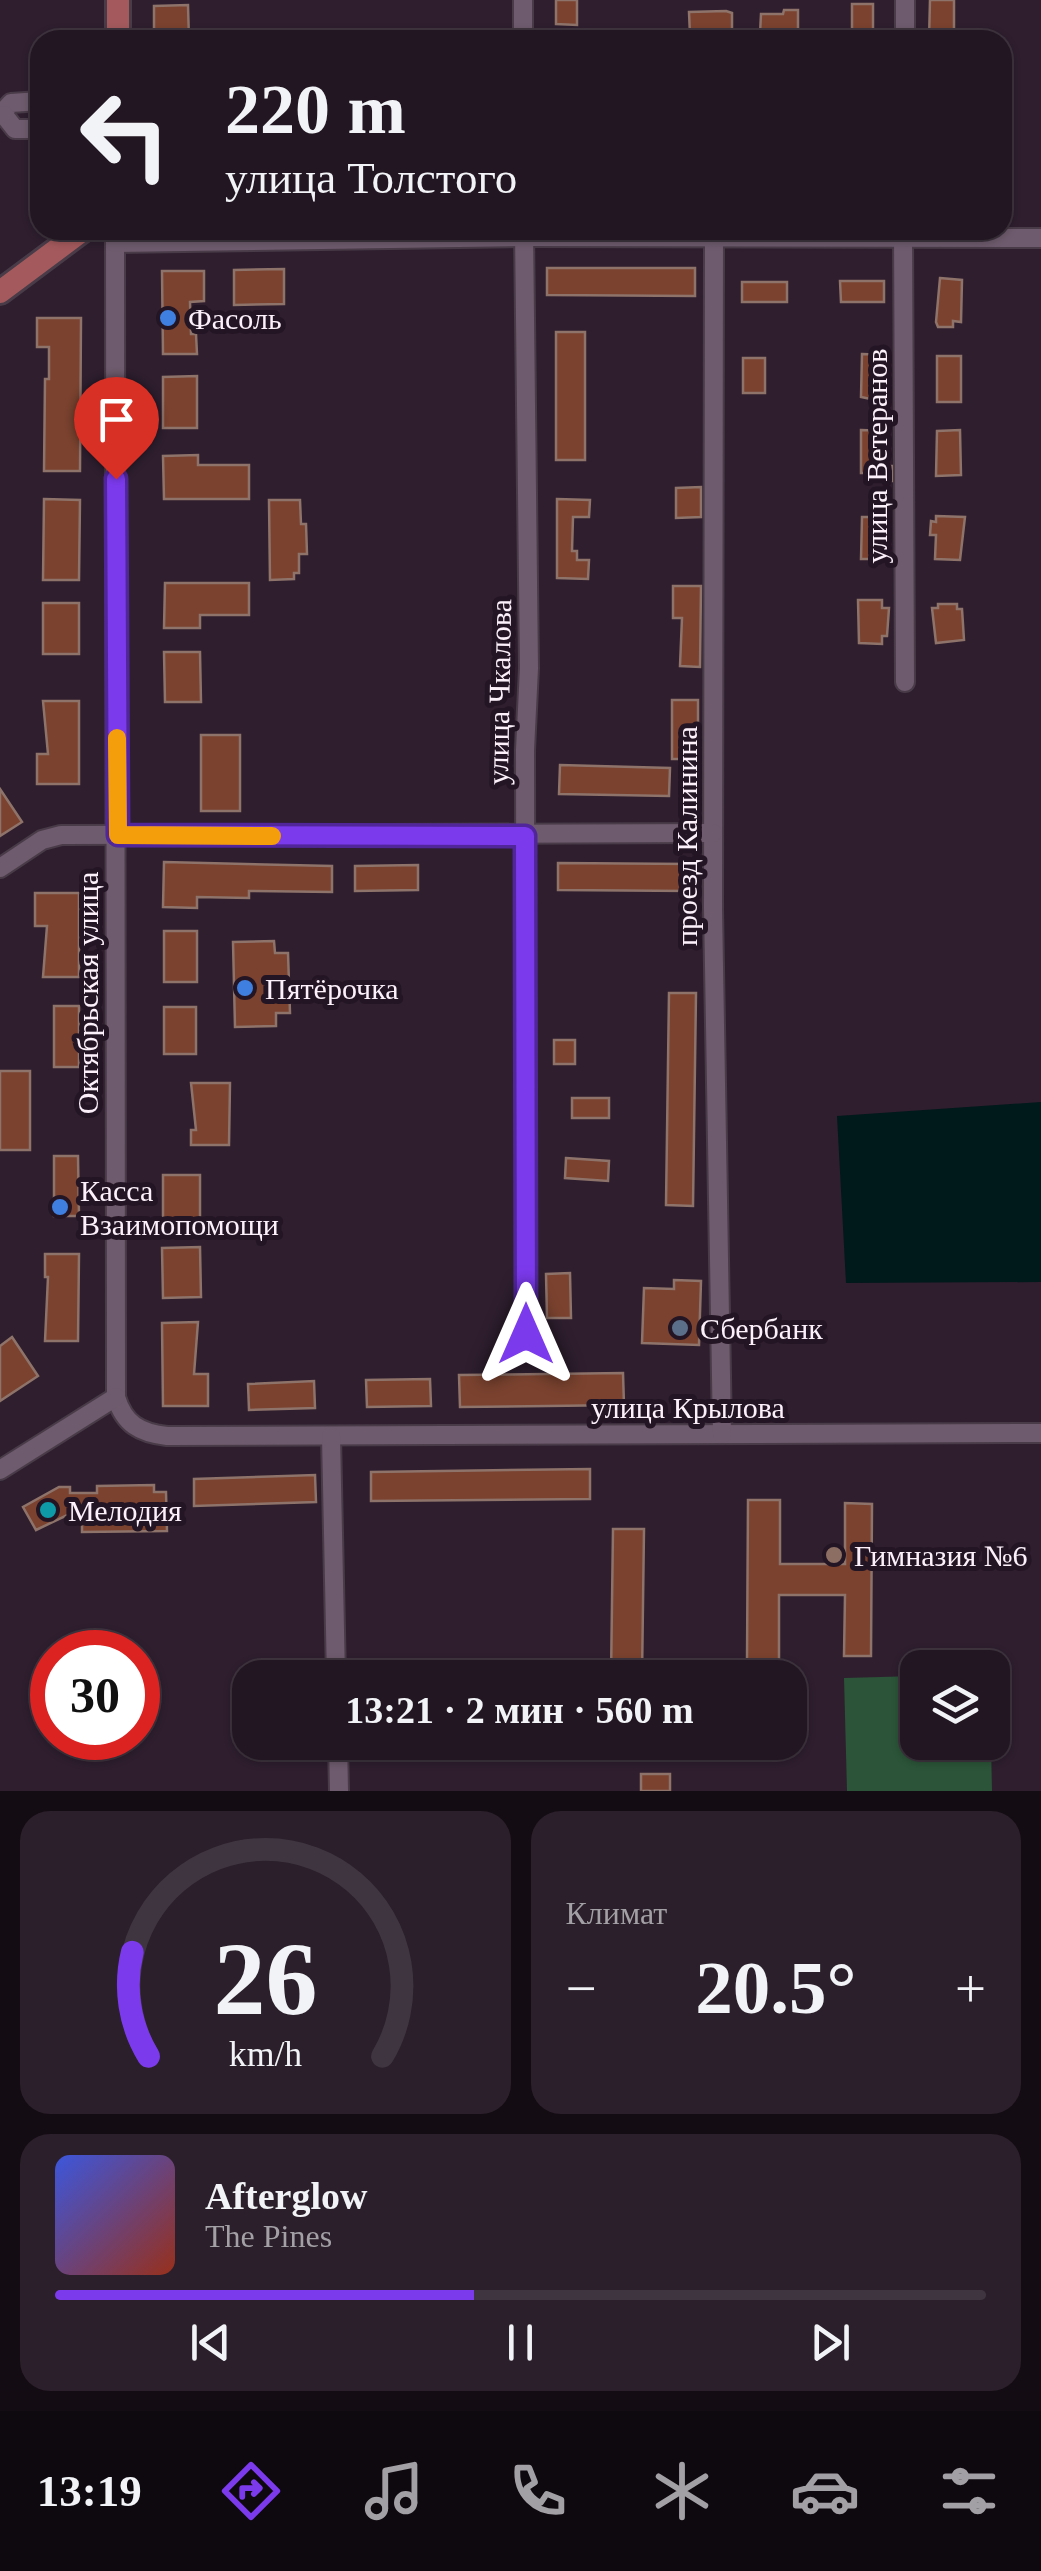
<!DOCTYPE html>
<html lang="ru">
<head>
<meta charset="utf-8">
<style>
	:root { --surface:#221622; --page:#2a1f2a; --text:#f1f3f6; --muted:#a29fa5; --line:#3f3540; --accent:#7c3aed }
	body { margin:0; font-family:Georgia,serif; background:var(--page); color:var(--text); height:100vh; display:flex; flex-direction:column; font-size:38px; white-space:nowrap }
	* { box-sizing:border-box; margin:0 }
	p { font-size:32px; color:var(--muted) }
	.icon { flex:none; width:55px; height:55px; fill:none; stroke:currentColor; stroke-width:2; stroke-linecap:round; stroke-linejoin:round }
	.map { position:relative; height:1791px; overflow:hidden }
	.panel { display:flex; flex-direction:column; gap:20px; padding:20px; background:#130c13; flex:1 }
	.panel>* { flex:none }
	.hud { position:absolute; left:30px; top:30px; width:982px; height:210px; border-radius:30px; box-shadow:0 2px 8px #0004,0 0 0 2px var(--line); background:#221622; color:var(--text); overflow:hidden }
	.fabs { position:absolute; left:900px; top:1650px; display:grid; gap:20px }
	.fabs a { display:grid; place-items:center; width:110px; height:110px; border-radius:20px; background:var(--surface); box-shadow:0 2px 8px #0004,0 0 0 2px var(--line); font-size:50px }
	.speed { position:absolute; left:30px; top:1630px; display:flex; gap:20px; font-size:50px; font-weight:700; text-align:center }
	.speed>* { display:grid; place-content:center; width:130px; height:130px; border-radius:50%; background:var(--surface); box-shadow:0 2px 8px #0004,0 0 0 2px var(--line); line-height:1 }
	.speed .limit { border:15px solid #d22; background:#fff; color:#111 }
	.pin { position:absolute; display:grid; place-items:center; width:85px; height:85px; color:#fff; margin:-102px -42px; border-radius:50% 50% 50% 0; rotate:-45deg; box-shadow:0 0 10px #0007 }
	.pin .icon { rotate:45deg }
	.me { position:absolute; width:110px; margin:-55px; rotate:0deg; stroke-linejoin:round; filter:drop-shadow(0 0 8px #0008) }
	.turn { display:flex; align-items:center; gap:35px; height:210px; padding:0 30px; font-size:45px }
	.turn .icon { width:130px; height:130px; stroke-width:2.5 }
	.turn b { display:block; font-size:70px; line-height:85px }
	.big { font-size:75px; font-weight:600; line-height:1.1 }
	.panel .widget { flex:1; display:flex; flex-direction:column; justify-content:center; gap:15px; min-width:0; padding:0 35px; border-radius:30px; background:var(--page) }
	.panel .dial { align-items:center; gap:0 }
	.dial svg { height:260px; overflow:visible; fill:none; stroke:var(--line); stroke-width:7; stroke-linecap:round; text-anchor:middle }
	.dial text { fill:var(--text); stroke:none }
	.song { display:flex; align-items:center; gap:30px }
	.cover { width:120px; height:120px; border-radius:15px; background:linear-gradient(135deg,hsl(230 70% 55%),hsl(10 70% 35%)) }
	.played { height:10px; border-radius:5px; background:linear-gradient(90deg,var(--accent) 45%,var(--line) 45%) }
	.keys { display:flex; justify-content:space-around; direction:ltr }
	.heat { display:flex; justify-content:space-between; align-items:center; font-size:55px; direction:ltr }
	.panel .tiles { flex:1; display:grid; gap:20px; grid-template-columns:1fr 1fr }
	.widget:last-child { grid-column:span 2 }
	.trip { position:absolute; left:232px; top:1660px; width:575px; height:100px; border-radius:30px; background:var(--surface); box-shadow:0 2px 8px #0004,0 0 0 2px var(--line); font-weight:600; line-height:100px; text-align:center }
	.menu { display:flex; height:160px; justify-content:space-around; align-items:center; background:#0e090e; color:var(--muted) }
	.menu .icon { width:70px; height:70px }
	.menu .current { color:var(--accent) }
	.menu b { font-size:45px; color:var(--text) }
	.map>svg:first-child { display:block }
</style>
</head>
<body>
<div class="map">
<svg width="1041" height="1791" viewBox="0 0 1041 1791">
	<rect width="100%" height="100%" fill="#2e1e2e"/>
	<polygon fill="#2b5438" points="917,1676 918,1742 991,1743 992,1791 847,1791 844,1678"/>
	<polygon fill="#00191a" points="1041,1102 1041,1282 846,1283 837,1116"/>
	<g fill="#7a422f" stroke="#8e736a" stroke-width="2.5">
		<polygon points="556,0 577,0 577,25 556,24"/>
		<polygon points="930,0 954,0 954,40 929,40"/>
		<rect x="852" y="4" width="21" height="36"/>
		<polygon points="188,5 189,40 154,37 154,6"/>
		<polygon points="784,10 798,10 798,34 760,34 761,14 783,14"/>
		<polygon points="726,11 732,13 732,35 690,35 689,12"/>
		<polygon points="547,268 695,268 695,296 547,295"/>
		<polygon points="284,269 284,304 234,305 234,270"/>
		<polygon points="162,271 204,271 204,301 190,302 191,334 196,334 197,354 163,354"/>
		<polygon points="940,278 962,280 961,322 953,321 953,327 938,327 936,322"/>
		<polygon points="840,281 884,281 884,302 841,302"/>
		<rect x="742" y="282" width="45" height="20"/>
		<polygon points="37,318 81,318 80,471 44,471 45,379 49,379 49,347 37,347"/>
		<rect x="556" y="332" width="29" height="128"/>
		<polygon points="862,354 887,355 885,402 861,397"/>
		<rect x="937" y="356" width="24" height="46"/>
		<rect x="743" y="358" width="22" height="35"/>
		<polygon points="197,376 197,428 163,428 163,377"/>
		<polygon points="861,430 885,431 884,466 892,466 892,481 867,481 868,473 861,473"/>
		<polygon points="960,430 961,475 936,476 937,431"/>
		<polygon points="198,455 198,465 249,465 249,499 164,499 163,456"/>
		<polygon points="701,487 701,517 676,518 676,488"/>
		<polygon points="44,499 80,500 79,580 43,580"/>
		<polygon points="557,499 590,500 589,517 573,517 572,551 577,551 577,560 589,560 588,579 557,578"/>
		<polygon points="269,500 300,500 301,524 306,524 307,554 299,554 299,573 294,573 294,579 270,580"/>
		<polygon points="936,516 965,517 960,560 935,559 936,535 930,535 931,521 936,522"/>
		<polygon points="862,517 883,517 882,541 888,541 888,554 882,554 883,559 861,559"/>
		<polygon points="165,583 249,583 249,615 200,615 200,628 164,628"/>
		<polygon points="673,586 701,586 700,667 680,666 682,618 673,618"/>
		<polygon points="858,600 882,600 882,608 889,608 887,636 882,636 882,644 859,643"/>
		<rect x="43" y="603" width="36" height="51"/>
		<polygon points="938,604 957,604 957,609 962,609 964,640 936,643 932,608 938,608"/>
		<polygon points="164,652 200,652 201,702 165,702"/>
		<rect x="672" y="700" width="26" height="59"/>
		<polygon points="43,701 79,701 79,784 37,784 37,754 48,754"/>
		<rect x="201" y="735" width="39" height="76"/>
		<polygon points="560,765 670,768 669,796 559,794"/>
		<polygon points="0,789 22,822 0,836"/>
		<polygon points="164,862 332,866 332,892 249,891 249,898 197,897 197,908 163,907"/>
		<polygon points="558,863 690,864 689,891 558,890"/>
		<polygon points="418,865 418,890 355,891 355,866"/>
		<polygon points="35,893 79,893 79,977 43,977 47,926 35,926"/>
		<rect x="164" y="931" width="33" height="51"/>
		<polygon points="274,941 275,953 288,953 290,1013 276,1013 276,1026 235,1027 233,942"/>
		<polygon points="669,993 696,993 693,1206 666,1205"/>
		<rect x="54" y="1006" width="25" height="61"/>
		<rect x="164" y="1007" width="32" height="47"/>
		<rect x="554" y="1040" width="21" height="24"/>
		<rect x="0" y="1071" width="30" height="79"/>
		<polygon points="191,1083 230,1083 229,1145 191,1145 191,1130 196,1130"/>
		<rect x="572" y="1098" width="37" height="20"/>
		<polygon points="54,1156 78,1156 79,1216 54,1216"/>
		<polygon points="566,1158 609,1161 608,1181 565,1178"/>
		<rect x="163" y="1175" width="37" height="50"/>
		<polygon points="200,1247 201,1297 163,1298 162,1248"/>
		<polygon points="45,1254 79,1254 78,1341 45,1341 48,1277 45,1277"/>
		<polygon points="570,1273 571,1318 547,1318 546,1274"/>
		<polygon points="674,1280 701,1281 699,1345 642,1343 644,1288 674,1289"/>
		<polygon points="198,1322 194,1374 208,1374 208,1406 163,1406 162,1323"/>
		<polygon points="12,1337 38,1376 0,1401 0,1346"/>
		<polygon points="623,1373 624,1405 460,1407 459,1375"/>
		<polygon points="430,1379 431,1406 367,1407 366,1380"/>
		<polygon points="314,1381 315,1408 249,1410 248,1384"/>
		<polygon points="590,1469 590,1499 371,1501 371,1472"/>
		<polygon points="315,1475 316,1502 194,1506 194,1479"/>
		<polygon points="154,1485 154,1492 166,1492 167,1531 82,1532 82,1508 36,1530 23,1507 59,1487 70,1487 70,1493 97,1493 97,1486"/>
		<polygon points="748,1500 780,1500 780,1564 845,1564 845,1503 872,1504 871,1656 844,1656 845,1595 779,1595 779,1661 747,1661"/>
		<polygon points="613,1529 644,1529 642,1678 611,1678"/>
		<rect x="641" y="1774" width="29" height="17"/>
	</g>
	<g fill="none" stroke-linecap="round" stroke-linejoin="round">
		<g stroke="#493b48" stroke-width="22">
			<g id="minor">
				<polyline points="523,0 523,40"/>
				<polyline points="905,40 905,0"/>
				<polyline points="0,115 11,103 40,101"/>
				<polyline points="4,115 15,129 40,129"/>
				<path d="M115,230L116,1397C124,1424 140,1433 167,1436L1041,1433"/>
				<polyline points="524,230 529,668 525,750 526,1334"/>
				<polyline points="903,230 905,682"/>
				<polyline points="714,237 713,908 722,1434"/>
				<polyline points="115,243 524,237 1041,238"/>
				<polyline points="0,868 42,840 61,835 713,833"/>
				<polyline points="331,1436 336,1678"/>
				<polyline points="0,1470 116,1397"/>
				<polyline points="338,1742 339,1791"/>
			</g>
		</g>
		<g stroke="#493b48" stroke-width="28">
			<g id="major">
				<polyline points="118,40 118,0"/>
				<polyline points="0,292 83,230"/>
			</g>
		</g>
		<use href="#minor" stroke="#6e5b6d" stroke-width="18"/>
		<use href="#major" stroke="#a45a5d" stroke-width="22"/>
	</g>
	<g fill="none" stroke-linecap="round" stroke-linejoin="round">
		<g stroke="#51269a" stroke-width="25">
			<polyline id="route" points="116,479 118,835 525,836 526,1334"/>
		</g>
		<use href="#route" stroke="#7c3aed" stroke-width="18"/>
		<polyline stroke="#f59e0b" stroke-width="18" points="117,738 118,835 272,836"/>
	</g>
	<g fill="#3f7fe0" stroke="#241524" stroke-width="4">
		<circle cx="168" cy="318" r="10"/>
		<circle cx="245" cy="988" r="10"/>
		<circle cx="60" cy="1207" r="10"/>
	</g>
	<circle fill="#5c6f8a" stroke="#241524" stroke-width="4" cx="680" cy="1328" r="10"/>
	<circle fill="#0f9aa8" stroke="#241524" stroke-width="4" cx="48" cy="1510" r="10"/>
	<circle fill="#8d6e63" stroke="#241524" stroke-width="4" cx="834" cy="1555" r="10"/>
	<g text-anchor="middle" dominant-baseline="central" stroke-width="10" stroke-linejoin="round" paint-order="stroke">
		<g font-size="30" fill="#fcf1fb" stroke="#241524" text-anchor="start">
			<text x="188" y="318">Фасоль</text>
			<text x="265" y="988">Пятёрочка</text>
			<text x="80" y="1190">Касса<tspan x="80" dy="34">Взаимопомощи</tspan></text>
			<text x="700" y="1328">Сбербанк</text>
			<text x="68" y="1510">Мелодия</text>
			<text x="854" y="1555">Гимназия №6</text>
		</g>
		<g font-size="30" fill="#fcf1fb" stroke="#241524">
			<text transform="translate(876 456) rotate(-90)">улица Ветеранов</text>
			<text transform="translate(499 692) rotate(-89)">улица Чкалова</text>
			<text transform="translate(686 836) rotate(-90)">проезд Калинина</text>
			<text transform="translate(87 993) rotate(-90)">Октябрьская улица</text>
			<text x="688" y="1407">улица Крылова</text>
		</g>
	</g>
</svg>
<div class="fabs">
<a><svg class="icon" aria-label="layers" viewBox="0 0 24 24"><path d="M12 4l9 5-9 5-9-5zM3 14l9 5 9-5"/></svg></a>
</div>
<div class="speed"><div class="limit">30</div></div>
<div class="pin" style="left:116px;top:479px;background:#d93025"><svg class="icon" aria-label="arrive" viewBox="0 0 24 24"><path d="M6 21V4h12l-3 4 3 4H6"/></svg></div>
<svg class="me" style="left:526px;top:1334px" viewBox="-20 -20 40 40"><path d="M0-17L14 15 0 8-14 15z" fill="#7c3aed" stroke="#fff" stroke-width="4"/></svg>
<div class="trip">13:21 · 2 мин · 560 m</div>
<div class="hud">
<div class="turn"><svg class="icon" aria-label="left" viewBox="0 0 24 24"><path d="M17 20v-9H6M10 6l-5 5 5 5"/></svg><div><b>220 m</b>улица Толстого</div></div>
</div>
</div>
<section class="panel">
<div class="tiles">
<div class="widget dial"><svg viewBox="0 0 100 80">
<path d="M14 69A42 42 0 1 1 86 69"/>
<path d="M14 69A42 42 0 0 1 9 37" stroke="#7c3aed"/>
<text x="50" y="56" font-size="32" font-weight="700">26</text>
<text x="50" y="72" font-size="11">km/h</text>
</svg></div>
<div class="widget"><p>Климат</p>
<div class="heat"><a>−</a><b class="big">20.5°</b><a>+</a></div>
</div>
<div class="widget">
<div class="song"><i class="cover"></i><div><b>Afterglow</b><p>The Pines</p></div></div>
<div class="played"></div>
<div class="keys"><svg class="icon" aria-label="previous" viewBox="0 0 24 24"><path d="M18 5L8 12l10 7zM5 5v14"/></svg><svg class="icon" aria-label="pause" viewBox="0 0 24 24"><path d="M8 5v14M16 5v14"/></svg><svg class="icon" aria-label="next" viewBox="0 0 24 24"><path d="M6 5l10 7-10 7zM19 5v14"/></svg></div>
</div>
</div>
</section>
<nav class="menu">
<b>13:19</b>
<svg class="icon current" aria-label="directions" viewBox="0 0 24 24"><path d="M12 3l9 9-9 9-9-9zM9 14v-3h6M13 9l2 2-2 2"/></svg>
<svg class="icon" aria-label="music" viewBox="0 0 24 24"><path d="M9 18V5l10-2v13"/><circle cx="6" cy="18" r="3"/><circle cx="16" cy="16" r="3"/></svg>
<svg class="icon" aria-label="phone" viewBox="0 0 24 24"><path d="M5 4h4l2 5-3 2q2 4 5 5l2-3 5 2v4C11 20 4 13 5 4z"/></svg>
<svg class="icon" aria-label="climate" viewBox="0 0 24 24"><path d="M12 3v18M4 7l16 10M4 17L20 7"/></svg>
<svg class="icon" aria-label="car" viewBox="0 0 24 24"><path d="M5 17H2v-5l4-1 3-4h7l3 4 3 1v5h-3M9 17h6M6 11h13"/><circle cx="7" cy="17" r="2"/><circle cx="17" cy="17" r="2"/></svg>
<svg class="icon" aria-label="filters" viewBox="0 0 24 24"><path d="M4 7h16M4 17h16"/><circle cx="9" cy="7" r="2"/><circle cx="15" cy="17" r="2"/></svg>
</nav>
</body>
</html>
